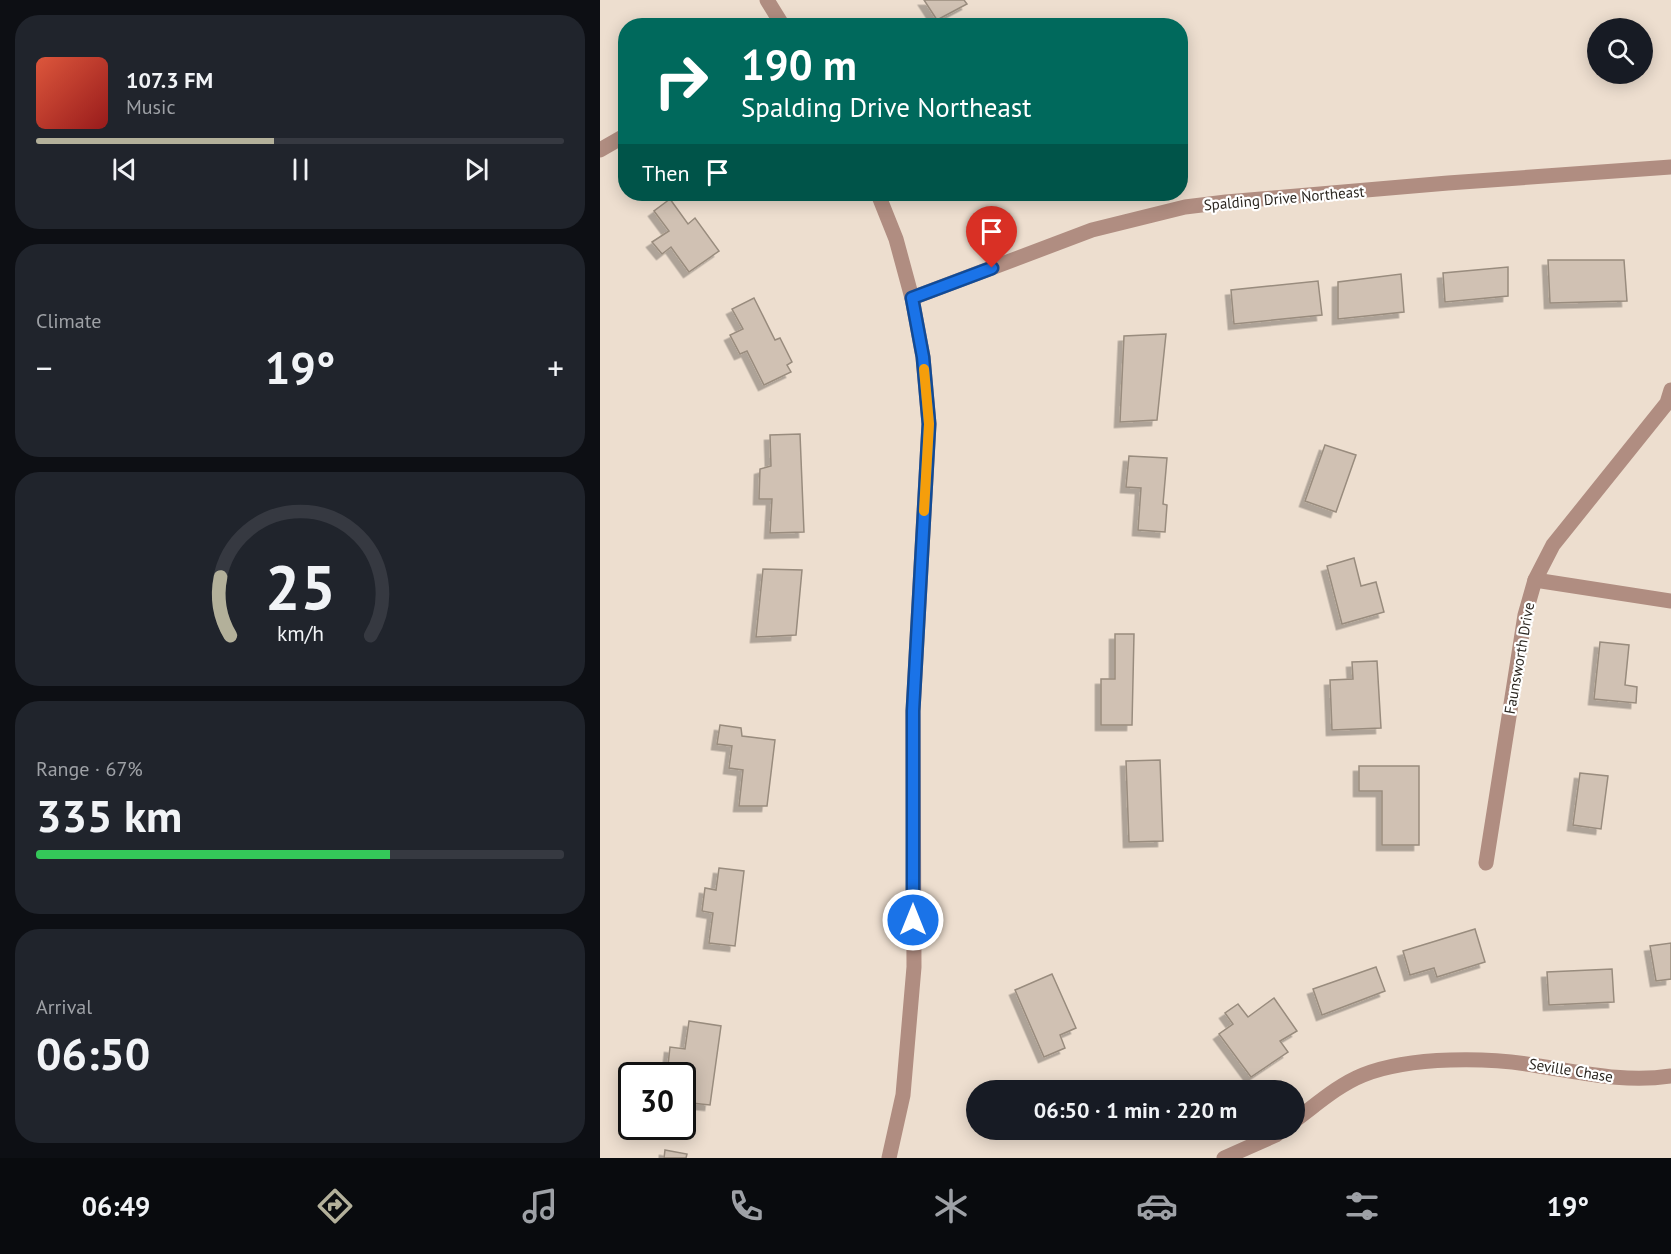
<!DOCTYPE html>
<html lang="en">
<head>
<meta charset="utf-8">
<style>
	:root { --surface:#171b24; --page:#20242c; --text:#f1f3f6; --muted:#9ea1a6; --line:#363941; --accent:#b3b09a }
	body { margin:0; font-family:"PT Sans",sans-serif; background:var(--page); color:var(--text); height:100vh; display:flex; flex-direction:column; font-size:22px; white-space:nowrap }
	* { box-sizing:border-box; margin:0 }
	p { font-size:20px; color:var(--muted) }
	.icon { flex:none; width:33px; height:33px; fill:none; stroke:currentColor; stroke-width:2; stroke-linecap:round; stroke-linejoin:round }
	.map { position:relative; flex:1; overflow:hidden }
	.details { display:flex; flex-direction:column; gap:15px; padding:15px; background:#0d0f14; width:600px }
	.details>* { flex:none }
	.banner { position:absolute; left:18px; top:18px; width:570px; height:183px; border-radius:24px; box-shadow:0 3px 15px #0003; background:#00695c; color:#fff; overflow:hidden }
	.fabs { position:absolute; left:987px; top:18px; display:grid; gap:12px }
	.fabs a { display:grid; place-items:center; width:66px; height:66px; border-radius:50%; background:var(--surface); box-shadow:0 3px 15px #0003; font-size:30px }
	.speed { position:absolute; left:18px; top:1062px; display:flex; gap:12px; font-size:30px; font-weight:700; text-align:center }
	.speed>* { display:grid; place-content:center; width:78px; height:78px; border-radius:50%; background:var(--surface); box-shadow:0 3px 15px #0003; line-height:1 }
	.speed .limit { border:3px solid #111; border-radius:9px; background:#fff; color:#111 }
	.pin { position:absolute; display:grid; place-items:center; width:51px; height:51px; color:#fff; margin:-62px -26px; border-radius:50% 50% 50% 0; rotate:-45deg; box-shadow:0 0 6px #0007 }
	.pin .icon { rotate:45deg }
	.me { position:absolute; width:66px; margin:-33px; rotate:0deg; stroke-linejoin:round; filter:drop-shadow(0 0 4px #0008) }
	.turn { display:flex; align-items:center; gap:21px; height:126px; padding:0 24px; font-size:27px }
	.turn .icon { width:78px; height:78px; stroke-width:2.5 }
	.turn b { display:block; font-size:42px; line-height:51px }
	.then { display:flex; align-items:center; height:57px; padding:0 24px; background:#0003; gap:12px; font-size:22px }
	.big { font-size:45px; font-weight:700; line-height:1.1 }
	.details .card { flex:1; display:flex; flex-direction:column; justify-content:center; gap:9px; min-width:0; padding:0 21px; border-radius:24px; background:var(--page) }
	.details .dial { align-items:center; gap:0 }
	.dial svg { height:156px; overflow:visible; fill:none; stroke:var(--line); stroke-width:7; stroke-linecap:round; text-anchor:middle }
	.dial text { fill:var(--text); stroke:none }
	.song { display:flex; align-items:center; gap:18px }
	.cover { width:72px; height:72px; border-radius:9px; background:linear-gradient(135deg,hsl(10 70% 55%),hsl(0 70% 35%)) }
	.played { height:6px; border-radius:3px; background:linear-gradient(90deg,var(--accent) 45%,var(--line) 45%) }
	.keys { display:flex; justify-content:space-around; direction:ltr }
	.heat { display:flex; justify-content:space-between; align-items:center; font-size:33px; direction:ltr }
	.charge { height:9px; border-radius:4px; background:linear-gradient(90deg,#34c759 67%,var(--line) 0) }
	.trip { position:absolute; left:366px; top:1080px; width:339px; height:60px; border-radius:30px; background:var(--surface); box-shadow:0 3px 15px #0003; font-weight:700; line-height:60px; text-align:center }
	.tabs { display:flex; height:96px; justify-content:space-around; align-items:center; background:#090b0e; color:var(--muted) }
	.tabs .icon { width:42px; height:42px }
	.tabs .current { color:var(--accent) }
	.tabs b { font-size:27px; color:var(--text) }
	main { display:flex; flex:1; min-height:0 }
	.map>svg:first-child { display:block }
</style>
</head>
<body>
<main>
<section class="details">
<div class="card">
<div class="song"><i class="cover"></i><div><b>107.3 FM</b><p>Music</p></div></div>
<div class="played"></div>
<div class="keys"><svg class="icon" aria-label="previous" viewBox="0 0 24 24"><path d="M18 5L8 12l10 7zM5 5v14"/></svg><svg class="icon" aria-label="pause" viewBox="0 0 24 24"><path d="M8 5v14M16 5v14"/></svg><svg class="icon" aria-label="next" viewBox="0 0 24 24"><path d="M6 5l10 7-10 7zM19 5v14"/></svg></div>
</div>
<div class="card"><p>Climate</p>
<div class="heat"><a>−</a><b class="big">19°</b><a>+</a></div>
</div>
<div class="card dial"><svg viewBox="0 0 100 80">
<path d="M14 69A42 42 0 1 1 86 69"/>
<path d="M14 69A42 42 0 0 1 9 39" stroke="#b3b09a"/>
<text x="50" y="56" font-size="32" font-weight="700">25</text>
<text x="50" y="72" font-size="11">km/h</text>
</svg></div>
<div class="card"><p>Range · 67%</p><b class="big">335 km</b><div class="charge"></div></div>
<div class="card"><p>Arrival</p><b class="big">06:50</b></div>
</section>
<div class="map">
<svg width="1071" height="1158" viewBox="0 0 1071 1158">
	<defs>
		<filter id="shadow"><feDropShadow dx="-5.5" dy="5.5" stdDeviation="0" flood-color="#0004"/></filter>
	</defs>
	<rect width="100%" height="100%" fill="#eddecf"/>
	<g fill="#d0c1b3" stroke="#998c7e" stroke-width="1.5" filter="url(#shadow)">
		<polygon points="324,0 364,0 367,4 337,20"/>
		<polygon points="70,199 88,224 95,218 119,251 89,272 71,247 62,254 52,242 69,231 54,211"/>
		<polygon points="948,260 1024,260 1027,301 950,303"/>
		<polygon points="908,267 908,296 845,302 843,273"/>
		<polygon points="801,274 804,312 738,319 738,282"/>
		<polygon points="718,281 722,315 634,324 631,290"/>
		<polygon points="154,298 175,340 180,338 192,362 187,365 191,372 164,385 147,351 140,354 130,335 143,329 132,309"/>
		<polygon points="566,334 557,420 520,422 524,336"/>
		<polygon points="200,434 204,532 170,533 172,499 159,499 160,469 171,466 170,435"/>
		<polygon points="725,445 756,455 736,512 705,501"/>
		<polygon points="529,456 567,458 563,504 567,505 565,532 538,530 541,488 526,487"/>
		<polygon points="754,558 761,586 776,582 784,612 742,624 727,566"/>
		<polygon points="163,569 202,570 196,635 156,637"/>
		<polygon points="515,634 534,634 532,725 501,725 501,679 515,679"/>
		<polygon points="1000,642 1029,645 1025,685 1037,687 1036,703 994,699"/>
		<polygon points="777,661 781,728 732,730 730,680 753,679 752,662"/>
		<polygon points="120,725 141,728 142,736 175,740 167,806 139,806 143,770 129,768 132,746 117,744"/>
		<polygon points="560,760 563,841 529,842 526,761"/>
		<polygon points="759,766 819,766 819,845 782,845 782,791 759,791"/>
		<polygon points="980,773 1008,776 1001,829 973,825"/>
		<polygon points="119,868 144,871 135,946 109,943 113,913 102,911 105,888 116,890"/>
		<polygon points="875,929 885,962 837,977 834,968 810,975 803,951"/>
		<polygon points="1071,943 1071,979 1056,981 1050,946"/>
		<polygon points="776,967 785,991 722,1015 713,989"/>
		<polygon points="1012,969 1014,1002 949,1005 947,972"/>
		<polygon points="452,974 476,1028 460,1035 465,1048 444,1057 415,990"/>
		<polygon points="674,998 697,1031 680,1041 688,1052 651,1077 619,1034 633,1024 625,1013 638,1004 648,1017"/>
		<polygon points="89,1021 121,1026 110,1105 82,1102 82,1076 79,1076 80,1067 68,1065 70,1047 85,1049"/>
		<polygon points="65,1150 87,1154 86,1158 64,1158"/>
	</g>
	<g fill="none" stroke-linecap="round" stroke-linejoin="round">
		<g stroke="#b08d81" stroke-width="15">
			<polyline points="167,0 183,26"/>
			<polyline points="0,150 26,135"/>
			<polyline points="278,194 296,239 312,298 323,357 329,424 313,711 314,967 303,1095 289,1158"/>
			<polyline points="312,298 492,230 585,207 626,202 848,183 1071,167"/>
			<polyline points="935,580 1071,601"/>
			<polyline points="886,863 925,615 935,580 953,545 1067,403 1071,390"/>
			<path d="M694,1121C716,1105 738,1085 763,1075C810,1056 890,1057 939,1066C984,1073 1026,1083 1071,1076"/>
			<polyline points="624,1158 676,1135 683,1130"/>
		</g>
	</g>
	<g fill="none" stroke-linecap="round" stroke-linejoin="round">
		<g stroke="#114b97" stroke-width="15">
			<polyline id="route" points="313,920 313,711 329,424 323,357 312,298 392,268"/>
		</g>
		<use href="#route" stroke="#1a73e8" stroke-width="10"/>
		<polyline stroke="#f59e0b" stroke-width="10" points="324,511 329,424 324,369"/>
	</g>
	<g text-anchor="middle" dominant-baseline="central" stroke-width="4.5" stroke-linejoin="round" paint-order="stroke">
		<g font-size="15" fill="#2c2721" stroke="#fff">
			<text transform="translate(684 198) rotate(-5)">Spalding Drive Northeast</text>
			<text transform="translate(919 658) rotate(-80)">Faunsworth Drive</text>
			<text transform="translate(971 1070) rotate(9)">Seville Chase</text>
		</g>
	</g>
</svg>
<div class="fabs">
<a><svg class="icon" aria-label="search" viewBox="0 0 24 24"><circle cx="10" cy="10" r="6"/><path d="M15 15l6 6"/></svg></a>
</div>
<div class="speed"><div class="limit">30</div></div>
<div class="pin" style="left:392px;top:268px;background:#d93025"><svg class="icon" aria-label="arrive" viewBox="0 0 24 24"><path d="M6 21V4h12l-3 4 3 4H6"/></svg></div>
<svg class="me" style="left:313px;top:920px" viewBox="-20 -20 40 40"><circle r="17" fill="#1a73e8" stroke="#fff" stroke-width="3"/><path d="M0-11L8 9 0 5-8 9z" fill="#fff"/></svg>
<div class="trip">06:50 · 1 min · 220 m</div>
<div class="banner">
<div class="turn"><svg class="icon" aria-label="right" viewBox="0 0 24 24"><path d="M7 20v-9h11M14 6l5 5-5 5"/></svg><div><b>190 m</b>Spalding Drive Northeast</div></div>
<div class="then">Then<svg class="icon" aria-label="arrive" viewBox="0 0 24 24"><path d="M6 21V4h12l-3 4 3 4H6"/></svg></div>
</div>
</div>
</main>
<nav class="tabs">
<b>06:49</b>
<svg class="icon current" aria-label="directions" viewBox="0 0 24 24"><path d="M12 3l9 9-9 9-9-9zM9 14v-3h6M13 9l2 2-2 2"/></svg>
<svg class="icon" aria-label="music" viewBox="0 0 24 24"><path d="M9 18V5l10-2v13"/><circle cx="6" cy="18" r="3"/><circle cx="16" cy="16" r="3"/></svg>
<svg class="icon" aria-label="phone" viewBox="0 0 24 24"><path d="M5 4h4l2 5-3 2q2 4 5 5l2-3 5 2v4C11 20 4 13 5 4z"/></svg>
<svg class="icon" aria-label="climate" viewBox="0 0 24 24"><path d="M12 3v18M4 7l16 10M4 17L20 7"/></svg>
<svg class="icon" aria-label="car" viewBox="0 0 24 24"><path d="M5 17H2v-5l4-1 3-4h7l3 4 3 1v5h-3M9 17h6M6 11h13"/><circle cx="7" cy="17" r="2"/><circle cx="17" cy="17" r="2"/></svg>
<svg class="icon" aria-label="filters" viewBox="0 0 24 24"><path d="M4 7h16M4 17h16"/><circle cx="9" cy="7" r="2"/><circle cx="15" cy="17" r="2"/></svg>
<b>19°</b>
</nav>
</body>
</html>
